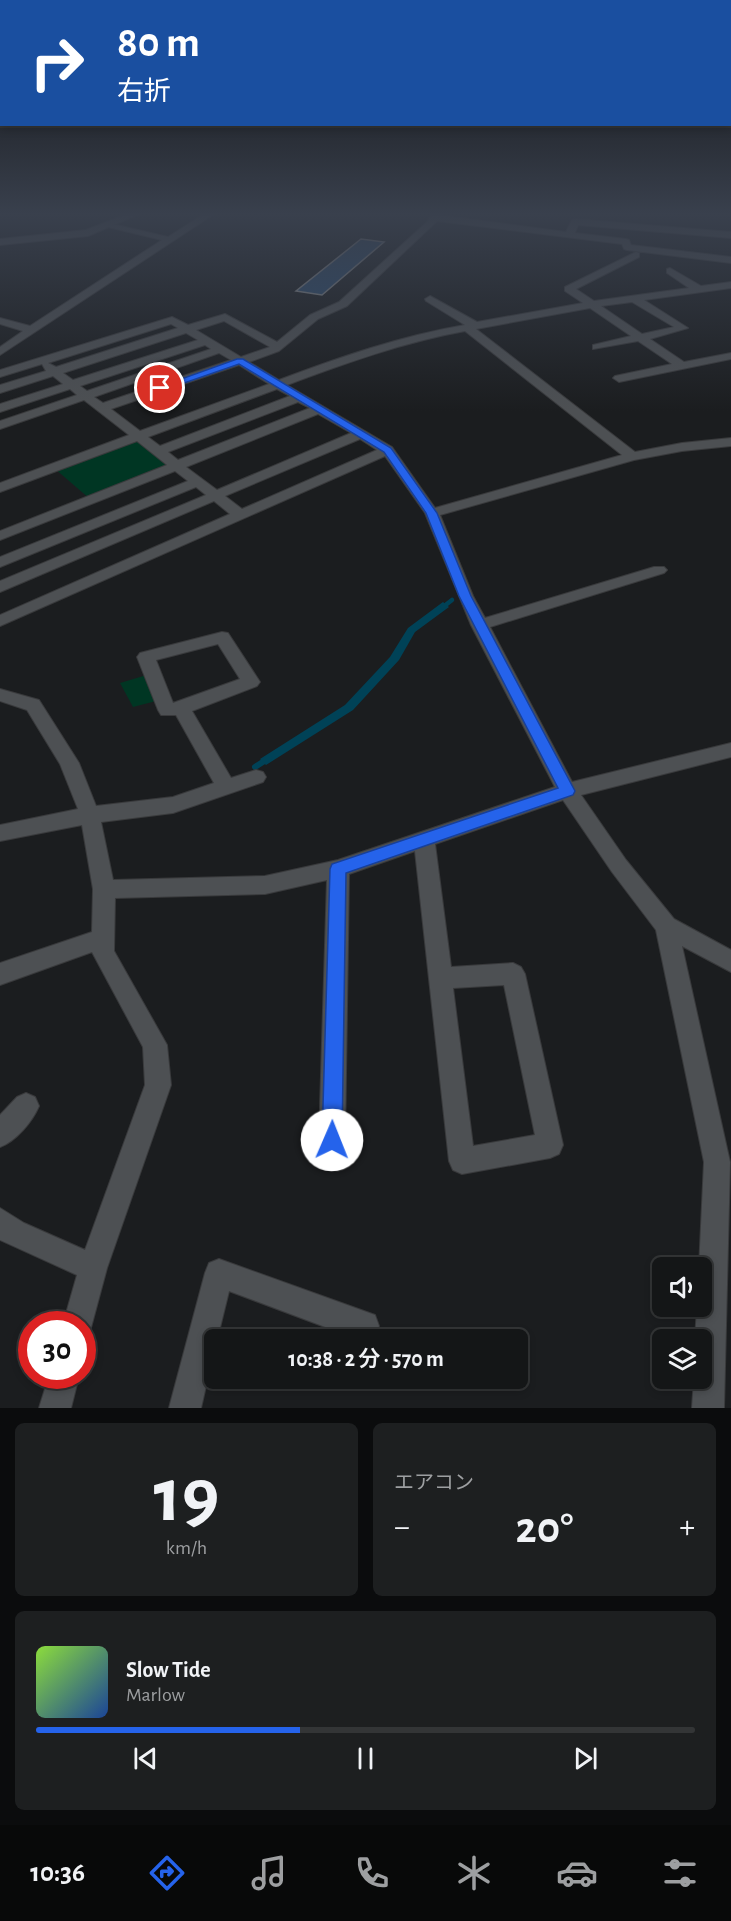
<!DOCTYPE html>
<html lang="ja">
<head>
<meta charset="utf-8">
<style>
	:root { --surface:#141617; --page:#1d1f20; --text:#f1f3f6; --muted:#9d9fa1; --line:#333536; --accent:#2563eb }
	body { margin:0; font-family:"Alegreya Sans","Noto Sans JP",sans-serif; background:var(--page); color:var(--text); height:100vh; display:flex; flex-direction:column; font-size:22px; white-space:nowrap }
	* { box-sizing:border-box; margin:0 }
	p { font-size:20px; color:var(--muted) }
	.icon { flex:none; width:33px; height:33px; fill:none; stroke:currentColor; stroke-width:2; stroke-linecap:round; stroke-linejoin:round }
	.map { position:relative; height:1408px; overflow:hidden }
	.sheet { display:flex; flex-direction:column; gap:15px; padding:15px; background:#0b0c0d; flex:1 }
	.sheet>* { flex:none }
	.guide { position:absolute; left:0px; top:0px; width:732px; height:126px; box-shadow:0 3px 9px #0003,0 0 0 2px var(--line); background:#1a4fa0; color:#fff; overflow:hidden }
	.fabs { position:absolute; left:652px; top:1257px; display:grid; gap:12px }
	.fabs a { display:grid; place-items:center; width:60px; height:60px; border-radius:9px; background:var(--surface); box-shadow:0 3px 9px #0003,0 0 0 2px var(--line); font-size:30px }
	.speed { position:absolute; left:18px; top:1311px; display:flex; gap:12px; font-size:30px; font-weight:700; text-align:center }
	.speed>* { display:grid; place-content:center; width:78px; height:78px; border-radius:50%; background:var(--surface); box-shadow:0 3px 9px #0003,0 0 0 2px var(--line); line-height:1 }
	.speed .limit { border:9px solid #d22; background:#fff; color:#111 }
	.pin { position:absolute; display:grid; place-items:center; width:51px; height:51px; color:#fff; margin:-26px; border:3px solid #fff; border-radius:50%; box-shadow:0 2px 6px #0007 }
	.me { position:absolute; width:66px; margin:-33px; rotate:1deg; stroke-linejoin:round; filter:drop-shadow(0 0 4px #0008) }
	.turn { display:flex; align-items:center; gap:21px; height:126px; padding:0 18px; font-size:27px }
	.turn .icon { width:78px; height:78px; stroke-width:2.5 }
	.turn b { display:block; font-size:42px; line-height:51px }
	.big { font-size:45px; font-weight:600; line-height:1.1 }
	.sheet .card { flex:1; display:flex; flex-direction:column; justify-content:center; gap:9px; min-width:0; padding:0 21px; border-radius:9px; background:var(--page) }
	.sheet .dial { align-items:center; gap:0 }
	.dial b { font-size:78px; line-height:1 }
	.song { display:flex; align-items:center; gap:18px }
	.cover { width:72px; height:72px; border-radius:9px; background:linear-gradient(135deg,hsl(90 70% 55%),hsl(220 70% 35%)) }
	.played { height:6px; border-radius:3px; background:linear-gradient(90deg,var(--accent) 40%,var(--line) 40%) }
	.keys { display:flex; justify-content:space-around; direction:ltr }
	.heat { display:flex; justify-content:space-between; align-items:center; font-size:33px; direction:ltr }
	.sheet .tiles { flex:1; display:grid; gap:15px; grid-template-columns:1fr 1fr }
	.card:last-child { grid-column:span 2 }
	.trip { position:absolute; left:204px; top:1329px; width:324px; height:60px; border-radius:9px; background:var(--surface); box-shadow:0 3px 9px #0003,0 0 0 2px var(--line); font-weight:600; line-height:60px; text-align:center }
	.tab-bar { display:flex; height:96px; justify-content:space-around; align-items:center; background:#080909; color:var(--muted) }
	.tab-bar .icon { width:42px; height:42px }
	.tab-bar .current { color:var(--accent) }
	.tab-bar b { font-size:27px; color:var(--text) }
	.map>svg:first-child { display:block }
</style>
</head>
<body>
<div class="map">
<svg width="731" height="1408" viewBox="0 0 731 1408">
	<rect width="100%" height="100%" fill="#1b1d1f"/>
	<g fill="#003623">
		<polygon points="135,438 172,466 90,499 54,468"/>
		<polygon points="150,674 160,700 133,707 120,683"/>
	</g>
	<polygon fill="#004257" points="443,602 449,607 415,632 399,660 353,710 266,765 260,759 345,705 390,657 408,628"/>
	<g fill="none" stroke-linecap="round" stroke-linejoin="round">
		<polyline stroke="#004257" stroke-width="4.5" points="443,607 452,600"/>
		<polyline stroke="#004257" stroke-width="6" points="255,767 269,758"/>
	</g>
	<polygon fill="#2c4c6f" stroke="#84878a" stroke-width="1.5" points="361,239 384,242 322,295 296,291"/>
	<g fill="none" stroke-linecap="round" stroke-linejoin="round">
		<g stroke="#393a3c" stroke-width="2">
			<g id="minor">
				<polygon points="204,214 214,214 0,355 0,347 23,331 0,324 0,318 30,326 162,240 108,227 108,223 168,237"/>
				<path d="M432,214L566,232L572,220L575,219L731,232V238L578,225L575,233L626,239L629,240L631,245L731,257V263L627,250L624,249L622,244L437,221L347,306L318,319L279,351L249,362L279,380C340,357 401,336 465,325L426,301L425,299L430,296L477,322L583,303L565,291V287L636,252L639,253V257L576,289L594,301L689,288L667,273V269L670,268L701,286L731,282V288L644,300L688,328L650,339L684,362L731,353V359L619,382L613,378L615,376L672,364L638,341L593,349V345L631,336L590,308L476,329L635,452L682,443L731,438V446L682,451L634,460L440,515L473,596L485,618L654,567H664L667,570L664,573L490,627L572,782L731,743V757L581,795L626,860L674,919L731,950V972L682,946L730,1162L724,1408H692L694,1378H702V1340H695L697,1306H702V1268H699L704,1162L656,930L612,872L563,800L435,844L451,967L513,963L521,967L525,974L563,1145L559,1154L550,1158L462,1174L453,1170L449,1161L415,851L349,874L345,1140L341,1149L332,1153L323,1149L319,1140L327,880L265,894L115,898L114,951L167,1045L171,1085L107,1268L89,1335L82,1337V1324H63L77,1275L0,1240V1208L24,1223L85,1250L145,1085L143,1047L92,952L0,985V963L92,932L93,889L82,825L0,841V825L78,809L60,764L27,710L0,701V689L39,700L79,763L96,806L173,797L214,783L176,715H161L158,710L137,657L140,653L222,632L228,633L260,682L257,686L192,711L231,778L256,770L263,772L266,777L263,782L173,813L101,822L113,880L265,876L338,860L555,787L471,625L425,513L385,456L0,626V615L230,514L214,501L0,592V581L206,495L196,487L0,567V557L188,481L175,471L0,540V531L167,465L137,441L0,492V483L129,435L84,400L0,429V421L77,395L70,389L0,412V404L63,384L53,376L0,393V385L46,371L42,364L0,377V370L172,317L188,325L225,314L277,342L310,315L339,302L427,222ZM632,302L674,327L642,334L601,306ZM224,321L270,347L241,357L196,330ZM171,324L178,328L56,367L48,363ZM465,331L622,455L435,508L392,447L287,385C346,363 404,342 465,331ZM186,333L198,340L73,380L63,373ZM205,345L211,349L87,391L80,386ZM219,353L231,360L103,403L94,397ZM239,365L269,384L140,431L111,409ZM277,389L290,396L160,446L148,437ZM298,402L310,408L178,460L168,452ZM318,414L351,433L217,490L186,467ZM360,439L377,450L242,509L225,496ZM218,644L240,679L173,703L156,660ZM504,985L535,1135L473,1146L453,988Z"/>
				<path d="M26,1093L35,1097L39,1106C32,1122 16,1141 0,1147V1115L17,1097Z"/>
				<polygon points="219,1259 375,1315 379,1326 375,1337 360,1340 229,1291 217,1340 214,1340 214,1351 201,1408 169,1408 205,1273 209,1263"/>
				<polygon points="49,1376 79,1376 71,1408 39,1408"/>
			</g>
		</g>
		<g stroke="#393a3c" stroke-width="2">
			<polygon id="tertiary" points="127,214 139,214 88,236 0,245 0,239 86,230"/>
		</g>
		<use href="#minor" fill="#4d5053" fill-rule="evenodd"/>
		<use href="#tertiary" fill="#4d5053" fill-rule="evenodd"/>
	</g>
	<linearGradient id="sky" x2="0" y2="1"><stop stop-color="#0f1011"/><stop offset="0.52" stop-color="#39404d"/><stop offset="1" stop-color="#39404d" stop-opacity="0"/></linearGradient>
	<rect width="731" height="411" fill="url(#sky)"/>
	<polygon fill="#2563eb" stroke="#184099" stroke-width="1.5" points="237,359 243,359 391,448 437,513 471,596 575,791 573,795 346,873 342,1140 339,1147 332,1150 325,1147 322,1140 330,869 332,864 558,788 459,596 426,513 384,452 239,364 164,390 156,388"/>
</svg>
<div class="fabs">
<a><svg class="icon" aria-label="sound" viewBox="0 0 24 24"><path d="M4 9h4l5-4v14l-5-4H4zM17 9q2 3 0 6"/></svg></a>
<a><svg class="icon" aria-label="layers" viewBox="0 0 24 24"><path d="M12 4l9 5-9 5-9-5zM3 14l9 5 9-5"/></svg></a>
</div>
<div class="speed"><div class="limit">30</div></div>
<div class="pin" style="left:160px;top:388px;background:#d93025"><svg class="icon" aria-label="arrive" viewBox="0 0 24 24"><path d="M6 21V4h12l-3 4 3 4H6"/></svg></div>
<svg class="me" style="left:332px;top:1140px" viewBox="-20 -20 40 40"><circle r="19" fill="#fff"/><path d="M0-13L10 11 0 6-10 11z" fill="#2563eb"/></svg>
<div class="trip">10:38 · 2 分 · 570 m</div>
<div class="guide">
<div class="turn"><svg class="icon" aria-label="right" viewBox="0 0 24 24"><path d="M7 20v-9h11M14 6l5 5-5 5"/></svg><div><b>80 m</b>右折</div></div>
</div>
</div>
<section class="sheet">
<div class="tiles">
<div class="card dial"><b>19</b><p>km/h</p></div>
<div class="card"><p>エアコン</p>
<div class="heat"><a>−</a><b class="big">20°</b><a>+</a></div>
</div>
<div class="card">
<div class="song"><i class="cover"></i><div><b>Slow Tide</b><p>Marlow</p></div></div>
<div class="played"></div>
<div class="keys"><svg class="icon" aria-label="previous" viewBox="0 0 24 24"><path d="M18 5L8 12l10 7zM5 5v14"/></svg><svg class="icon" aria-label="pause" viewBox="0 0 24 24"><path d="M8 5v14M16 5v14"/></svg><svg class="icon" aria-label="next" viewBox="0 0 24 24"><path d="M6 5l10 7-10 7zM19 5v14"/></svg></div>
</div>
</div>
</section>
<nav class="tab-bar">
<b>10:36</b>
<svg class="icon current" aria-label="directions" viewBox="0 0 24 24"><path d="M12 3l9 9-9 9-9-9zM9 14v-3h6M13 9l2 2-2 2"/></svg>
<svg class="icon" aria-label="music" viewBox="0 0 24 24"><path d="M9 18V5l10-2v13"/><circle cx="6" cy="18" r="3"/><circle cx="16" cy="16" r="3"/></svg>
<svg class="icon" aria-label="phone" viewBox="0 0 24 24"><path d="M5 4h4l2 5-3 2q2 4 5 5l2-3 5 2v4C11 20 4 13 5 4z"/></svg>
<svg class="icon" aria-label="climate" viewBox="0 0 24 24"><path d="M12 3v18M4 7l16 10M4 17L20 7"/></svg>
<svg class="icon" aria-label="car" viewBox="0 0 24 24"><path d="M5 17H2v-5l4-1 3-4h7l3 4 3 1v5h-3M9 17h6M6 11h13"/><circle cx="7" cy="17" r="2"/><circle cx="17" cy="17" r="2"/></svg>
<svg class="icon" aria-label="filters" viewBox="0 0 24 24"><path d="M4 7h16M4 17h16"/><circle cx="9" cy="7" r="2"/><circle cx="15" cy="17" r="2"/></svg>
</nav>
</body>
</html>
